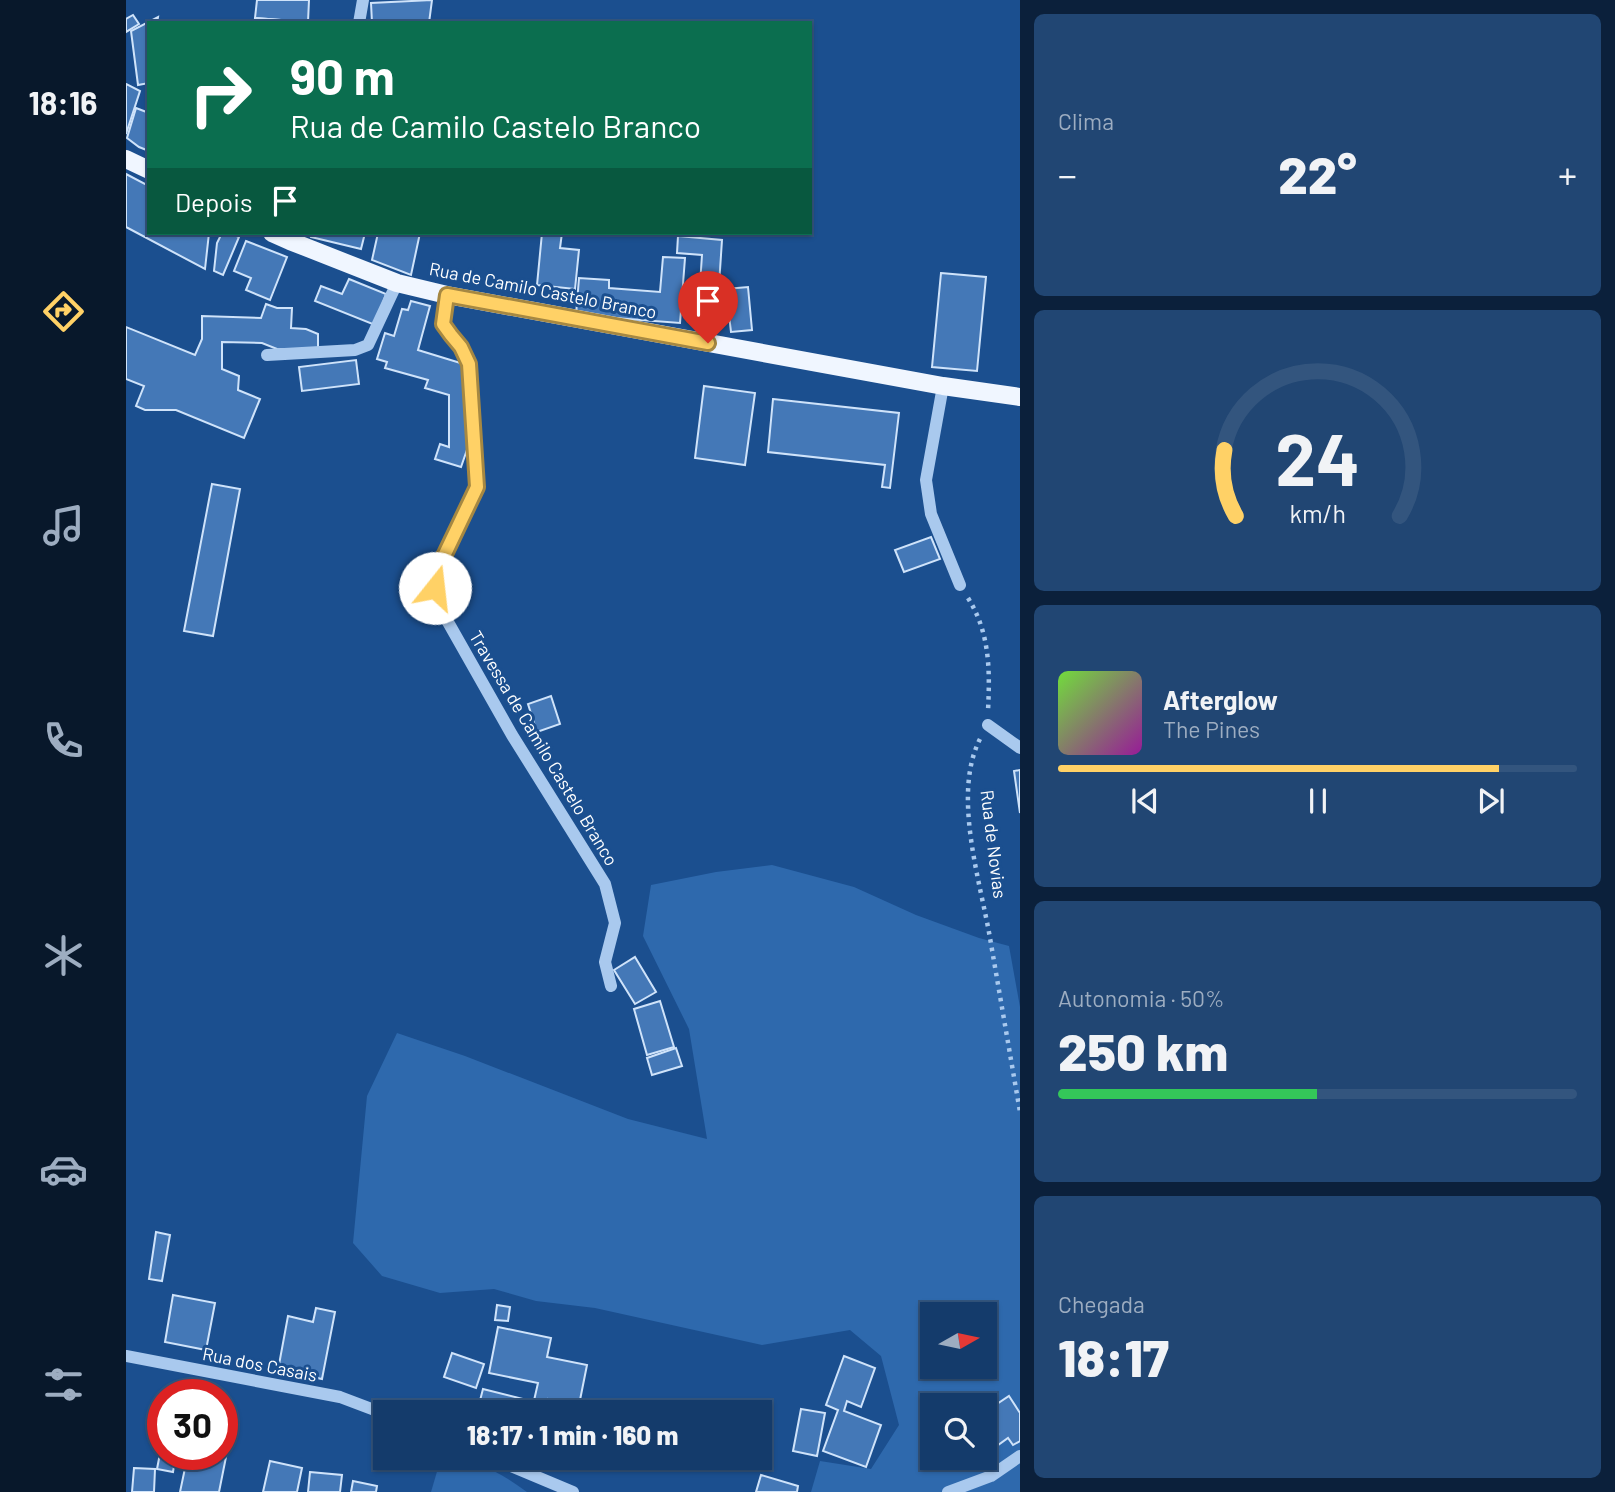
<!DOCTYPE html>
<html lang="pt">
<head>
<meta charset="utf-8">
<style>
	:root { --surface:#143b6b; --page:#214673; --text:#f1f3f6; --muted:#9dadc1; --line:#33557e; --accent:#ffd166 }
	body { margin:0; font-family:Barlow,sans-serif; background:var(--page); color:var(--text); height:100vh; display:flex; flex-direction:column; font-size:26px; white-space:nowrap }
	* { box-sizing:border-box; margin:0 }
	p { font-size:23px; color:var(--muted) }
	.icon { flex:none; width:38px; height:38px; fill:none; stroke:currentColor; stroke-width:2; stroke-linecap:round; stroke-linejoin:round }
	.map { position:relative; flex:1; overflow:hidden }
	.sheet { display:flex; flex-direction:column; gap:14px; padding:14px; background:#0b203b; width:595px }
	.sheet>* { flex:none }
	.top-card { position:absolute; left:21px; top:21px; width:665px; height:214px; border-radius:0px; box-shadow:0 2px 5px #0004,0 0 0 2px var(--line); background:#0b6e4f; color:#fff; overflow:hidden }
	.needle { width:46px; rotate:81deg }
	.controls { position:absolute; left:794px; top:1302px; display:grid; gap:14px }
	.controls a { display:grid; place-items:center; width:77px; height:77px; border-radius:0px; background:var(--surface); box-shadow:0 2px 5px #0004,0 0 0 2px var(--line); font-size:35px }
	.speed { position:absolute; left:21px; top:1379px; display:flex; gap:14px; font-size:35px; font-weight:700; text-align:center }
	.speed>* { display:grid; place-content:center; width:91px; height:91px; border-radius:50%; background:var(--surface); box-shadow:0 2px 5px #0004,0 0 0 2px var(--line); line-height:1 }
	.speed .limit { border:10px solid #d22; background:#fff; color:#111 }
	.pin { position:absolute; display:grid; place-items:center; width:60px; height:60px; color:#fff; margin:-72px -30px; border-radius:50% 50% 50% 0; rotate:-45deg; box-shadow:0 0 7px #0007 }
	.pin .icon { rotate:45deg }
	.me { position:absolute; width:77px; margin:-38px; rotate:16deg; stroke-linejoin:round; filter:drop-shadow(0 0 5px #0008) }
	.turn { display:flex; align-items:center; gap:24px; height:147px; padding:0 28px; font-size:32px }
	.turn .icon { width:91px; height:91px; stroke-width:2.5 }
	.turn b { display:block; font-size:49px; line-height:60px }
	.then { display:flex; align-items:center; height:66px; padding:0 28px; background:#0003; gap:14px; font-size:26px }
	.big { font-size:52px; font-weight:800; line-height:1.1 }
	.sheet .widget { flex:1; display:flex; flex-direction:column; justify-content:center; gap:10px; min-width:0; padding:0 24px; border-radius:10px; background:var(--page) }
	.sheet .dial { align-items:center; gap:0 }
	.dial svg { height:182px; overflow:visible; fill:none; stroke:var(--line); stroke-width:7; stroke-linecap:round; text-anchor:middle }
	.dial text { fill:var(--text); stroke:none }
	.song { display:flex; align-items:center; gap:21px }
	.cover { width:84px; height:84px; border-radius:10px; background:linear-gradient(135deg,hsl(100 70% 55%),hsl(300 70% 35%)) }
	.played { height:7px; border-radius:4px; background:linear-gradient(90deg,var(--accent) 85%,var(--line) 85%) }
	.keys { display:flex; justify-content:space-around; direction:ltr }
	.heat { display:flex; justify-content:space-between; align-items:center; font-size:38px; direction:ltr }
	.charge { height:10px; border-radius:5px; background:linear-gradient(90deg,#34c759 50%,var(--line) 0) }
	.trip { position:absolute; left:247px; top:1400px; width:399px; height:70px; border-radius:0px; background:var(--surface); box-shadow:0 2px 5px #0004,0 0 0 2px var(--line); font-weight:800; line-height:70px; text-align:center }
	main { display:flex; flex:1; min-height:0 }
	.menu { display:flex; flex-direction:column; width:126px; justify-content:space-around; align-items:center; background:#08182b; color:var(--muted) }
	.menu .icon { width:49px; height:49px }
	.menu .on { color:var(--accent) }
	.menu b { font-size:32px; color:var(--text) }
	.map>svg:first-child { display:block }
</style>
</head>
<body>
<main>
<nav class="menu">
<b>18:16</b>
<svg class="icon on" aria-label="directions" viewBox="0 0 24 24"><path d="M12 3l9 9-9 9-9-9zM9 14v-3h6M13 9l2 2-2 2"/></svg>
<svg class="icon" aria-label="music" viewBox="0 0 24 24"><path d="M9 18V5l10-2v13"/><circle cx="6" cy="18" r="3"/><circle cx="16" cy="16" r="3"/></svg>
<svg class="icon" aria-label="phone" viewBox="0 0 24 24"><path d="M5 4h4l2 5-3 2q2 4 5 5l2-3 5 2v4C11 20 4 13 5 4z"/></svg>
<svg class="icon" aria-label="climate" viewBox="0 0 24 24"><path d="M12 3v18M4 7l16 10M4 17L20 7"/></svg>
<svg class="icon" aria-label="car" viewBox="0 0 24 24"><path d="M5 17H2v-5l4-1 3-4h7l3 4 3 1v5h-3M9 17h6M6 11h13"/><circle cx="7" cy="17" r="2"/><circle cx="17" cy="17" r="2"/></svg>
<svg class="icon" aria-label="filters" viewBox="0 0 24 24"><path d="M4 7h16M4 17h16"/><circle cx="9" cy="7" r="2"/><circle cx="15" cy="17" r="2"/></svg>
</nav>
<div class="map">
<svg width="894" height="1492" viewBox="0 0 894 1492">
	<rect width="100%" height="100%" fill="#1b4f8f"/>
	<g fill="#2e69ad" fill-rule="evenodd">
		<path d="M646,865L728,887L790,915L853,938L883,946L894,1007V1492H685L694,1461L745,1469L773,1425L755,1356L724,1330L636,1345L469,1308L410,1301L368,1289L314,1293L256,1276L227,1243L241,1096L271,1033L339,1056L502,1119L581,1139L563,1029L517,936L525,885L590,872ZM807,1314H859V1367H807ZM807,1405H859V1458H807Z"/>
		<path d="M315,1458C350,1458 373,1472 401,1492H305Z"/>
	</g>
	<g fill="#4478b7" stroke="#cfe3fa" stroke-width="2">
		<polygon points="131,0 183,0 182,22 129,18"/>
		<polygon points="306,0 303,23 246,23 245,3"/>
		<polygon points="7,15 13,24 0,32 0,19"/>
		<polygon points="32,17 31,23 23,23 23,83 12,85 5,31"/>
		<polygon points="129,18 182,22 181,23 129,23"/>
		<polygon points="0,84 14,91 0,134"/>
		<polygon points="10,108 23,113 23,151 13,147 1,138"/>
		<polygon points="0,174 23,186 23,233 83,233 79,269 0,227"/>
		<polygon points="96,233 103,233 113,237 97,275 88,271 91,243"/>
		<polygon points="186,233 239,233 235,249 185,237"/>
		<polygon points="252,233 294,233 285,275 246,260"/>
		<polygon points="416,233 436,233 434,248 453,250 449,289 411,285"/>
		<polygon points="552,236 596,240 590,330 571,329 576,255 551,253"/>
		<polygon points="120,241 161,257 144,300 120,290 125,278 108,271"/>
		<polygon points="537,257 559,258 554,323 450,315 453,278 483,280 483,288 534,292"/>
		<polygon points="815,273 860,277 851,371 806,367"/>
		<polygon points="223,279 260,294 249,325 189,301 195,286 216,294"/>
		<polygon points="622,287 626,330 605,332 600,289"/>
		<polygon points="285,301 304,306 292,350 341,365 344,441 335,467 309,459 314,444 323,447 323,395 299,388 302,380 259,368 261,362 251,359 259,333 268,336 276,309 282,310"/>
		<polygon points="140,304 151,308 166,308 165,328 180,329 192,334 192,350 151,349 136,343 96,342 96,369 113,376 112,390 134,399 118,438 50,410 19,410 10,406 18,386 0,379 0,327 69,355 76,339 76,316 135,318"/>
		<polygon points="230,360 233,384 176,391 173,367"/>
		<polygon points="578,386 629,393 619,465 569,458"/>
		<polygon points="647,399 773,413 764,488 756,487 759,465 642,452"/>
		<polygon points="86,484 114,489 87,636 58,631"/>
		<polygon points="805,537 814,559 778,572 769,550"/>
		<polygon points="425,696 434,724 411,732 402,704"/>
		<polygon points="894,770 894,813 888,771"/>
		<polygon points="509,957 530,992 509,1004 488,970"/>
		<polygon points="534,1001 548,1047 521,1055 508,1009"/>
		<polygon points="550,1048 556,1066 526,1075 521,1058"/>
		<polygon points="30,1232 44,1235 36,1281 23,1279"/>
		<polygon points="47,1295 89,1303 80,1350 39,1342"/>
		<polygon points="371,1305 384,1307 382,1321 369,1320"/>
		<polygon points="190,1308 209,1312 196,1379 152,1370 162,1316 187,1322"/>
		<polygon points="372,1327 425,1338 421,1357 461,1365 453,1405 422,1399 420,1407 407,1405 412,1383 363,1373"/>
		<polygon points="326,1353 358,1364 350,1388 318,1377"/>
		<polygon points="718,1356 749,1368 735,1407 721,1401 718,1411 755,1425 740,1467 697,1451 712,1410 700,1405"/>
		<polygon points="357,1389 413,1403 411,1412 351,1412"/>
		<polygon points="883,1396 894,1413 894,1441 887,1445 882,1438 868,1448 859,1434 859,1412"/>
		<polygon points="433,1405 456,1412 430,1412"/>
		<polygon points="675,1409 699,1413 691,1456 667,1451"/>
		<polygon points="37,1438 37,1454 50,1454 47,1472 31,1469"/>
		<polygon points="96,1451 101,1452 93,1492 54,1492 62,1454 96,1454"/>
		<polygon points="437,1458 468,1458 466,1466"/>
		<polygon points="144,1461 176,1468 171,1492 137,1492"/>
		<polygon points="8,1468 29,1469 28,1492 6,1492"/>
		<polygon points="184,1472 216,1475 214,1492 182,1492"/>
		<polygon points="635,1475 672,1486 671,1492 630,1492"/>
		<polygon points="227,1481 251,1486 250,1492 225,1492"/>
	</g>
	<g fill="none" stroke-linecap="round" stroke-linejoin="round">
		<g stroke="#a9c9ee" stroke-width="4.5" stroke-dasharray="3.5 5" stroke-linecap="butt">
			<path d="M842,598C864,633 864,670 862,711"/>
			<path d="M854,739C826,794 854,880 864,938C874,996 884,1054 894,1112"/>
		</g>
		<g stroke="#a9c9ee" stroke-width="12">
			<polyline points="233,23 237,0"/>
			<polyline points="321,295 317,324 325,336 336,347 343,364 350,487 309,574 309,588 318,615 386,735 479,884 489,923 479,962 485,986"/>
			<polyline points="141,355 229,350 242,345 271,283"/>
			<polyline points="817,386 800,480 805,514 834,585"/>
			<polyline points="862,725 894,748"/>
			<polyline points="0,1356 214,1397 259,1414"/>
			<polyline points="366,1458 447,1492"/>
			<polyline points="822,1492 865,1476 894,1456"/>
		</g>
		<g stroke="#f0f6ff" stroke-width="18">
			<polyline points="0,159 23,170"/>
			<polyline points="146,233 164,241 271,283 321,295 817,386 894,397"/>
		</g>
	</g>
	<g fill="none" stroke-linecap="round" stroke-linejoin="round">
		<g stroke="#a68842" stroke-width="18">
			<polyline id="route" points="309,588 309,575 351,487 343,364 335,347 325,335 317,324 321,295 582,343"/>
		</g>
		<use href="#route" stroke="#ffd166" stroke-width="12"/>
	</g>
	<g text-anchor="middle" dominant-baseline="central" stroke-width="6" stroke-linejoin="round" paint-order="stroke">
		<g font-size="18" fill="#fff" stroke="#1b4f8f">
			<text transform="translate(417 290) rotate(11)">Rua de Camilo Castelo Branco</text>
			<text transform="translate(418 748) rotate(59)">Travessa de Camilo Castelo Branco</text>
			<text transform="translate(868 844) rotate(83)">Rua de Novias</text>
			<text transform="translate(134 1364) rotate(11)">Rua dos Casais</text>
		</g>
	</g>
</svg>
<div class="controls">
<a><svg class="needle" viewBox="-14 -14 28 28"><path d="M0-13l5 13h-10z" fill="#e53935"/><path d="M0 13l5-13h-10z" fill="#9dadc1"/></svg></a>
<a><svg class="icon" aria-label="search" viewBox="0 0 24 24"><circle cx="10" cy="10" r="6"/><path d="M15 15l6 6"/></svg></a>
</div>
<div class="speed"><div class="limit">30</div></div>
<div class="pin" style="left:582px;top:343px;background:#d93025"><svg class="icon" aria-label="arrive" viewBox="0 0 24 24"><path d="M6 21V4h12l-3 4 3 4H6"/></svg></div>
<svg class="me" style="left:309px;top:588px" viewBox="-20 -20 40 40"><circle r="19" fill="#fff"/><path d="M0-13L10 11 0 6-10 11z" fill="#ffd166"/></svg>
<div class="trip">18:17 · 1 min · 160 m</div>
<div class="top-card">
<div class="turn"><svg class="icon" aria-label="right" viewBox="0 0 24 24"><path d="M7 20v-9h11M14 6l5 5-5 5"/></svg><div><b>90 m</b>Rua de Camilo Castelo Branco</div></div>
<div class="then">Depois<svg class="icon" aria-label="arrive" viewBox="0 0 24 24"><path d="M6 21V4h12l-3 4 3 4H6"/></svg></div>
</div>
</div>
<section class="sheet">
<div class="widget"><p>Clima</p>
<div class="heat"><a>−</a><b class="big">22°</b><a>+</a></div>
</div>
<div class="widget dial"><svg viewBox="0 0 100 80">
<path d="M14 69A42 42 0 1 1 86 69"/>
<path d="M14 69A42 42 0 0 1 9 40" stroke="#ffd166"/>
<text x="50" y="56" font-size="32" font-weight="700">24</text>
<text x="50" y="72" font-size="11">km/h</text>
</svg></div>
<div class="widget">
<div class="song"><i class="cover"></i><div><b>Afterglow</b><p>The Pines</p></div></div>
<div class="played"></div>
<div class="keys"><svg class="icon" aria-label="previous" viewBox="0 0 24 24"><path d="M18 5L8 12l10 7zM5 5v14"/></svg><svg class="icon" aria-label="pause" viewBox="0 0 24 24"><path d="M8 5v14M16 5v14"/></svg><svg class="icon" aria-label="next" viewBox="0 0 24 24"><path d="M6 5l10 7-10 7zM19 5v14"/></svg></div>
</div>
<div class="widget"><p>Autonomia · 50%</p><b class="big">250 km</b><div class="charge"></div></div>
<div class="widget"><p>Chegada</p><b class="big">18:17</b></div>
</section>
</main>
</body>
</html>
